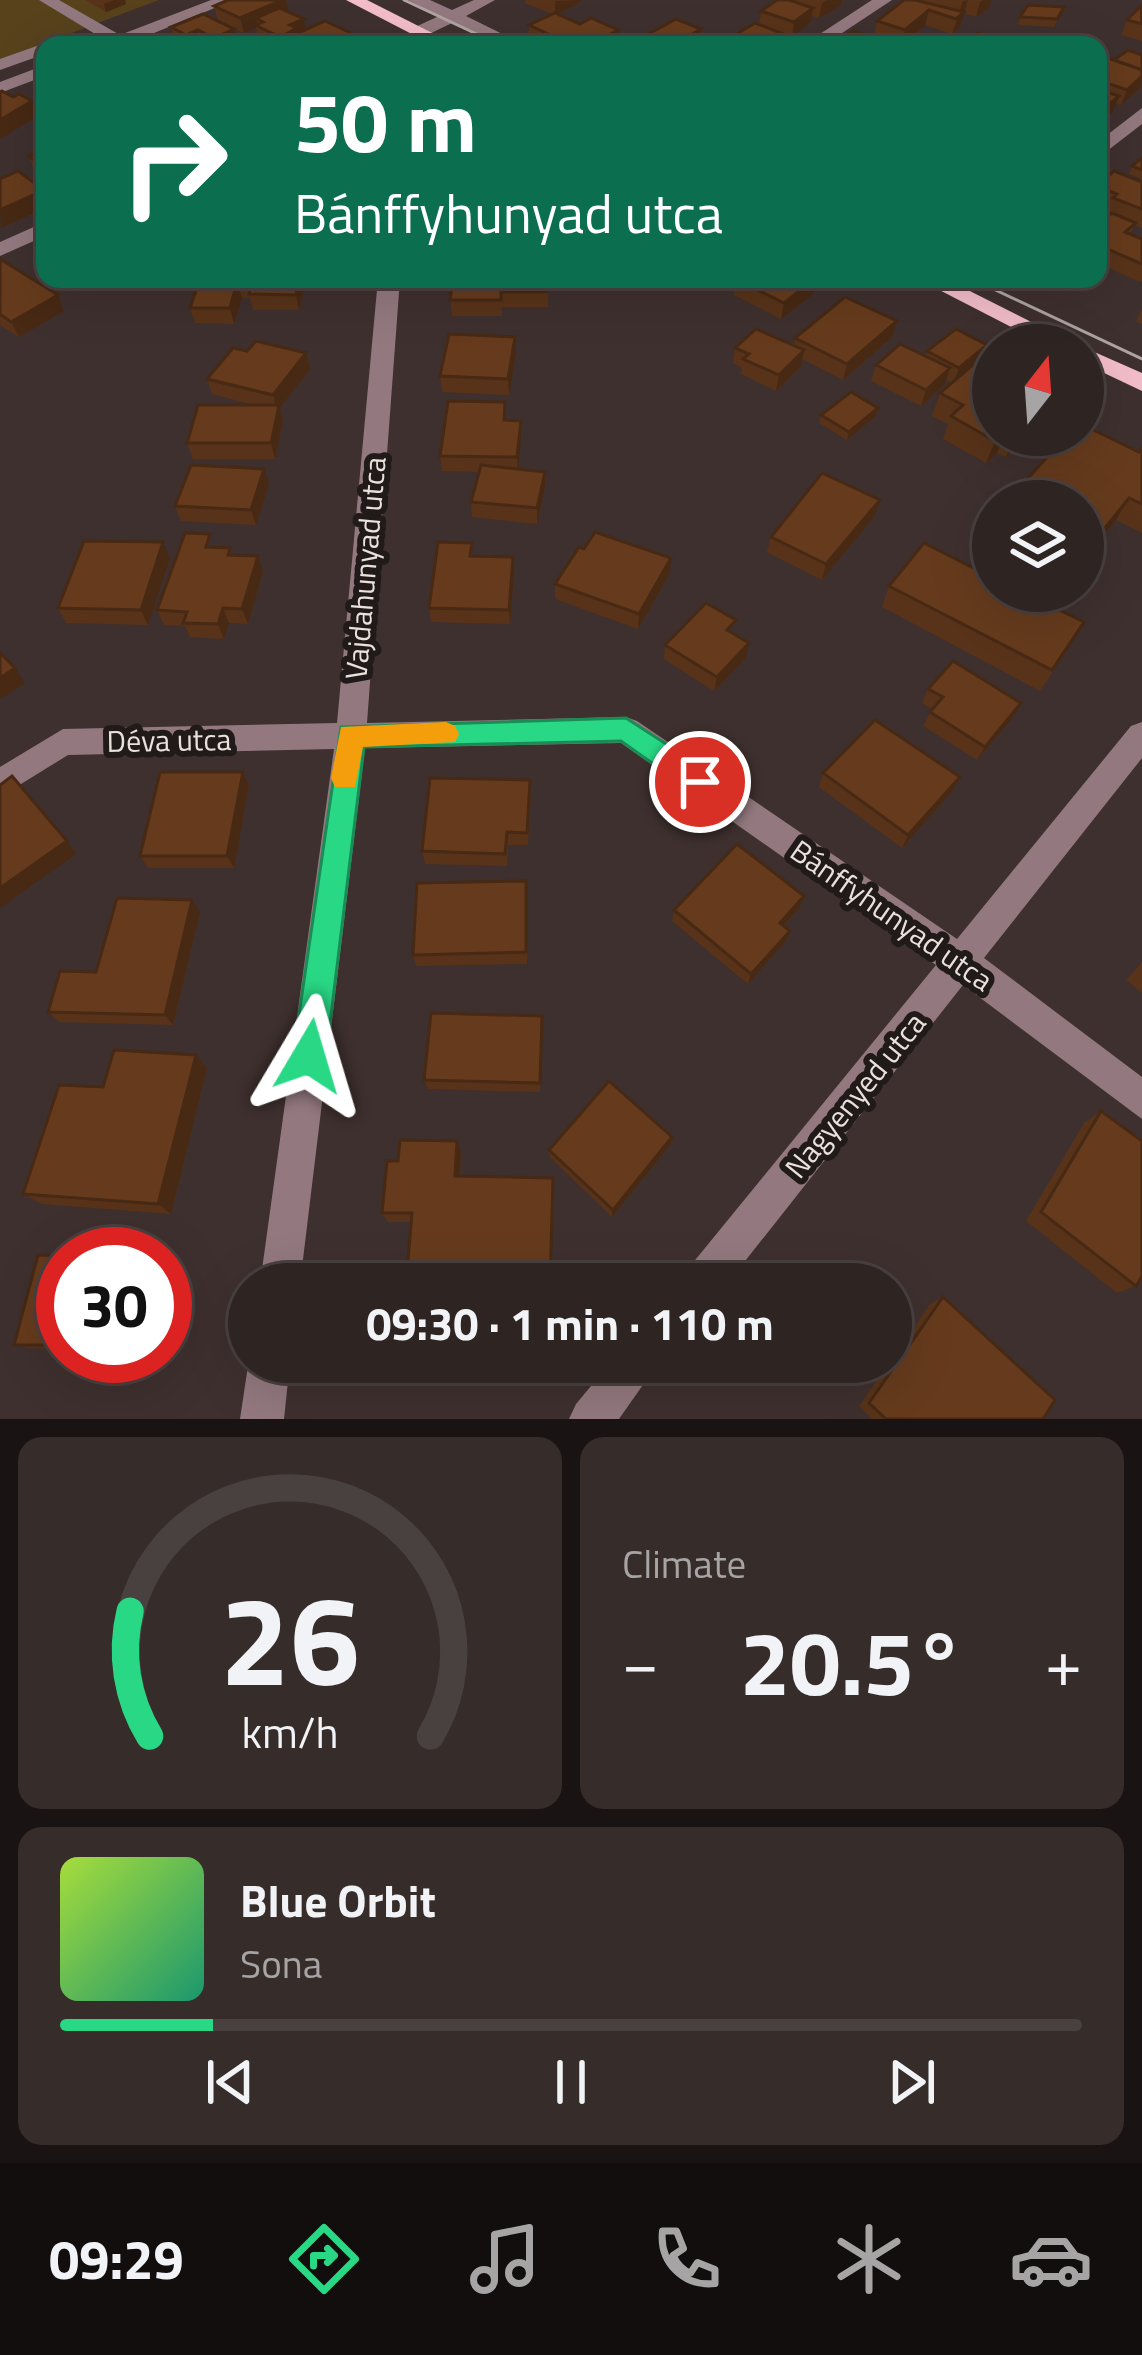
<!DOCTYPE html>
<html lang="en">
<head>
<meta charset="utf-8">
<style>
	:root { --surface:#2e2422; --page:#362c2a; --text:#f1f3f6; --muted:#a7a4a5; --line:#494140; --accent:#28d885 }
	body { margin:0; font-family:"Titillium Web",sans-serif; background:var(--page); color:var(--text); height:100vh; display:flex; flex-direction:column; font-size:45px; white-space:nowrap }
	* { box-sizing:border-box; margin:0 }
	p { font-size:39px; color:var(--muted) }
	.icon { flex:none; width:66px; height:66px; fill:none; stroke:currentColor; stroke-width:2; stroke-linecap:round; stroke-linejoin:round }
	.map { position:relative; height:1419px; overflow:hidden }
	.panel { display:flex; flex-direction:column; gap:18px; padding:18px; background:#191413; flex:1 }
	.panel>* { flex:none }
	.guide { position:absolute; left:36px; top:36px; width:1071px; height:252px; border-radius:24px; box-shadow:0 12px 48px #0002,0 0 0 3px var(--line); background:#0b6e4f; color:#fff; overflow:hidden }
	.needle { width:78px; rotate:17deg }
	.fabs { position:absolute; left:972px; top:324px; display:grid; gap:24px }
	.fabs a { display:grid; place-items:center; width:132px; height:132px; border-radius:50%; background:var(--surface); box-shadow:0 12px 48px #0002,0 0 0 3px var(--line); font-size:60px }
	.speed { position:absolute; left:36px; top:1227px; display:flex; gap:24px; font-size:60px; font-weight:700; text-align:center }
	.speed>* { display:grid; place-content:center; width:156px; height:156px; border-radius:50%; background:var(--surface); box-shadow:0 12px 48px #0002,0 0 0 3px var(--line); line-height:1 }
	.speed .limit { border:18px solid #d22; background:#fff; color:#111 }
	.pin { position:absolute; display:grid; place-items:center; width:102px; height:102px; color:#fff; margin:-51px; border:6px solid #fff; border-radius:50%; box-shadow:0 3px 12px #0007 }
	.me { position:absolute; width:132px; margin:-66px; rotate:7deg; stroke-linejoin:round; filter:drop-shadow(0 0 9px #0008) }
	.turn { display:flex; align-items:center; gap:42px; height:252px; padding:0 60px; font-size:54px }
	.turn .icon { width:156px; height:156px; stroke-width:2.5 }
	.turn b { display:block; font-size:84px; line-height:102px }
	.big { font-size:90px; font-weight:700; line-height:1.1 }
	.panel .card { flex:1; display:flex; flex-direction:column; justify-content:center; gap:18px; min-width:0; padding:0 42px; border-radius:24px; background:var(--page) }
	.panel .dial { align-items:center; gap:0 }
	.dial svg { height:312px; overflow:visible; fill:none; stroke:var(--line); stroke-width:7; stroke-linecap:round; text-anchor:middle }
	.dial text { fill:var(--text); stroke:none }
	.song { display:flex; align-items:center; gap:36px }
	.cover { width:144px; height:144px; border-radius:18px; background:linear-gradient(135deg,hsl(80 70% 55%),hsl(160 70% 35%)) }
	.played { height:12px; border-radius:6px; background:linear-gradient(90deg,var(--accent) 15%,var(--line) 15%) }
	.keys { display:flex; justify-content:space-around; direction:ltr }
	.heat { display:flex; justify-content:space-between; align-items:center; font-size:66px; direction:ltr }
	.panel .tiles { flex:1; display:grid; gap:18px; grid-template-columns:1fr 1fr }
	.card:last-child { grid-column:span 2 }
	.trip { position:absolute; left:228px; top:1263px; width:684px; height:120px; border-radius:60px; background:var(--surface); box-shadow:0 12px 48px #0002,0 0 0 3px var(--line); font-weight:700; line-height:120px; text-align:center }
	.tabs { display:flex; height:192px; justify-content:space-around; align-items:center; background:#120e0e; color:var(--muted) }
	.tabs .icon { width:84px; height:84px }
	.tabs .selected { color:var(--accent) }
	.tabs b { font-size:54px; color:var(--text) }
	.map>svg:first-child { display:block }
</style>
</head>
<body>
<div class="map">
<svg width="1142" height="1419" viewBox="0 0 1142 1419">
	<rect width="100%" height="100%" fill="#3e302e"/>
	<polygon fill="#57421c" points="0,0 159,0 0,60"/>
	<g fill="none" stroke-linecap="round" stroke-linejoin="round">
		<g fill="#93797f" fill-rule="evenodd">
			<polygon points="39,0 59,0 120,35 211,0 234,0 125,45 100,45 105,40"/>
			<polygon points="408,0 430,0 452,10 474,0 495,0 466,16 525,45 502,45 452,23 425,36 413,36 413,28 439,16"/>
			<polygon points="872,0 892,0 824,45 803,45"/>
			<polygon points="45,43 52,45 45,45 45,54 0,70 0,59"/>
			<polygon points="45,65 45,76 0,93 0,82"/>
			<polygon points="1142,108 1142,124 1098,158 1098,142"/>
			<polygon points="45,222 45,236 0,256 0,242"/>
			<polygon points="378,279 400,279 367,723 626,717 637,721 957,939 1131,726 1142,722 1142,758 984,958 1142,1077 1142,1119 963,985 727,1284 681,1284 687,1270 936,965 621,743 365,748 300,1284 260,1284 334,749 68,755 0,797 0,767 63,729 337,723"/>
			<polygon points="249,1359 290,1362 284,1419 240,1419"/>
			<polygon points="611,1362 659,1362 619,1419 569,1419 576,1404"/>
		</g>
		<g fill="#f2bdc9" fill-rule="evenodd">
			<polygon points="346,0 367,0 456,45 433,45"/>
			<polygon points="918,279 946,279 1077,345 1046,345"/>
			<polygon points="1083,347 1142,373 1142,391 1083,363"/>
		</g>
		<g stroke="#afa4a2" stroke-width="3">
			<polyline points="404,0 500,45"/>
			<polyline points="972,279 1142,359"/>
		</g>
	</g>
	<g fill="#583319">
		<polygon points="85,0 125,0 126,4 106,12"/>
		<polygon points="286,0 288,12 306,30 358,45 269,45 259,40 256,28 244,33 234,29 238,44 235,45 180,45 175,42 171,27 218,21 214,6"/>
		<polygon points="525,0 581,0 581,2 558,14 618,45 540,45 529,40 529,25 552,14 525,3"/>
		<polygon points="777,0 841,0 841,5 819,18 812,16 811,22 792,37 781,33 780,40 773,45 741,45 734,42 735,35 759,24 761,11"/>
		<polygon points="922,0 991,0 989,8 976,17 963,13 960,27 952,34 925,25 902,45 874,36 877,21"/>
		<polygon points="1142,6 1142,41 1121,35 1127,20"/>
		<polygon points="1064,7 1054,27 1018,25 1020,17"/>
		<polygon points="645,36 700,44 645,45"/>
		<polygon points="1142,55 1141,87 1121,105 1116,104 1113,112 1098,124 1098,59 1114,60"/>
		<polygon points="45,149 45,179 35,172 29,156"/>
		<polygon points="1142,158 1142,179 1129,174 1132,166"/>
		<polygon points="1142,182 1142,228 1135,225 1130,234 1142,239 1142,280 1140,282 1098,263 1098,225 1110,215 1106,214 1108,209 1098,205 1098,186"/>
		<polygon points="0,259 64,311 19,337 0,325"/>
		<polygon points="200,279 306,283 299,310 253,310 250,298 242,298 234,324 195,323 190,308"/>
		<polygon points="548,279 548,307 502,307 502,316 452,316 450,300"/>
		<polygon points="736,279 816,279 813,294 781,319 734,295"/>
		<polygon points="1049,279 1085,279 1072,291 1049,281"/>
		<polygon points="1142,309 1142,324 1136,322"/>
		<polygon points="897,321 892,337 843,380 802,359 801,366 776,391 741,374 742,368 733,363 735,348 794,345 795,338"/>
		<polygon points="515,337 516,353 509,395 442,392 440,376"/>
		<polygon points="987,345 983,357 993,435 1030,435 1006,457 997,453 986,463 943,439 948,424 932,416 940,393 952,383 946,380 945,384 921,406 871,381 876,365 926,356 927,351"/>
		<polygon points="310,369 280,408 283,421 275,459 193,459 187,443 254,405 212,394 207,379"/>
		<polygon points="878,408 876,416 847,440 819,423 821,415"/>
		<polygon points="506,420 521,421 518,469 545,487 537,524 472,517 471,502 479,472 442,471 440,456"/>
		<polygon points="1142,448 1142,533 1116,520 1092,550 1083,545 1083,501 1015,501 1021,486 1139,452"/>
		<polygon points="269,484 256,525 181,521 175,506"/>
		<polygon points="875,516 822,580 767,552 771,537"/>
		<polygon points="215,547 263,571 248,624 229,623 224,639 190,637 185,626 164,625 157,610"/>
		<polygon points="170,558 148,625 66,623 58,608"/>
		<polygon points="514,572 510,624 431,622 429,608"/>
		<polygon points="670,573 638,629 555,599 555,584"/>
		<polygon points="889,586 1071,644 1040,691 882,607"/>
		<polygon points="734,634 749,643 746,658 714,691 664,659 665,645"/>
		<polygon points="928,689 1021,703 1013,717 977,760 923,726 932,709 922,703"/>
		<polygon points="243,772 249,785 234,868 148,868 140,856"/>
		<polygon points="823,773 960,777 953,790 902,848 819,787"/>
		<polygon points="531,793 528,845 508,845 507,866 425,864 422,851"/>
		<polygon points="527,893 527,964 416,966 413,955"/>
		<polygon points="804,896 799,908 784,926 790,931 785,942 748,984 672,921 674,910"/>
		<polygon points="200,912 173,1025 59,1022 48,1012"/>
		<polygon points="1142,962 1142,993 1126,980"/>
		<polygon points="542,1016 540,1092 428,1089 424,1080"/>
		<polygon points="196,1055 207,1068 171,1214 42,1204 23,1194 103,1087"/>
		<polygon points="1101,1111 1136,1286 1117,1293 1026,1221 1084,1123"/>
		<polygon points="672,1137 670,1145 612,1217 550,1157 549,1150"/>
		<polygon points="461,1152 460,1176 411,1222 388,1222 382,1213 398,1161"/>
		<polygon points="63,1256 63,1349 28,1348 14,1345"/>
		<polygon points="943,1297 1043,1419 872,1419 859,1406 930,1304"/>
	</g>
	<g fill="#472914">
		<polygon points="115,0 125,0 126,4 106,12 104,4"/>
		<polygon points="282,0 286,0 289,13 256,18 258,26 255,25 256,28 244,33 240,18"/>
		<polygon points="581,0 581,2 555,15 555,1"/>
		<polygon points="827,0 841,0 841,5 819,18 822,3"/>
		<polygon points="968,0 960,27 952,34 963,1"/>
		<polygon points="983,0 991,0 989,8 976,17 980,2"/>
		<polygon points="813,8 811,22 792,37 794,22"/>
		<polygon points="929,10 925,25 902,45 905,30"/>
		<polygon points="304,19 306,34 293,40 290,37 291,45 281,45 280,37 290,25"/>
		<polygon points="234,29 238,44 215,45 214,38"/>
		<polygon points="701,29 698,45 673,45"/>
		<polygon points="198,30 202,45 189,45 186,35"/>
		<polygon points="618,30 618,45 588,45"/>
		<polygon points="781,33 780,40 773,45 762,45"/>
		<polygon points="357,36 358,45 338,45"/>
		<polygon points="1142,71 1141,87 1121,105 1127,90"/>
		<polygon points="1119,96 1113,112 1098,124 1100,112"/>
		<polygon points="32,101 38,116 0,139 0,120"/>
		<polygon points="44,190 45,208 1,228 0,210"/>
		<polygon points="300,279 305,279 306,283 299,310 296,295"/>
		<polygon points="816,279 813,294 781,319 784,303"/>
		<polygon points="237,282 242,298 234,324 230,308"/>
		<polygon points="58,295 64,311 19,337 11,322"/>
		<polygon points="897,321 892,337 843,380 847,364"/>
		<polygon points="515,337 516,353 509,395 508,379"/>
		<polygon points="987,345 981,361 953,384 959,368"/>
		<polygon points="804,350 801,366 776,391 779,375"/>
		<polygon points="306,353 310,369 280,408 283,421 275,459 271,443 277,411 273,395"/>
		<polygon points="950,368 945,384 921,406 926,390"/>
		<polygon points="878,408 876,416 847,440 849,432"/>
		<polygon points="521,421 521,436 518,473 517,457"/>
		<polygon points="1002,435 1005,435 997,453 986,463 995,441"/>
		<polygon points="1016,435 1030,435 1006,457"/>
		<polygon points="264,469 269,484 256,525 251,510"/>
		<polygon points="545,472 545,487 537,524 537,508"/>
		<polygon points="1129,498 1116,520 1092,550 1105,528"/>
		<polygon points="880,500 875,516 822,580 826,564"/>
		<polygon points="163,542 170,558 148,625 141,610"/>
		<polygon points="258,556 263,571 248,624 242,609"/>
		<polygon points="513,557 514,572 510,624 509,610"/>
		<polygon points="671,558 670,573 638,629 639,614"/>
		<polygon points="223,608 229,623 224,639 218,624"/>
		<polygon points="749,643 746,658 714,691 717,677"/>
		<polygon points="15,668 25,683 0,699 0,678"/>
		<polygon points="1021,703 1013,717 977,760 985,747"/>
		<polygon points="243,772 249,785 234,868 227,856"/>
		<polygon points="960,777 953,790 902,848 908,835"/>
		<polygon points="67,841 76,854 0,908 0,888"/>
		<polygon points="804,896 799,908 776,934 780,923"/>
		<polygon points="192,900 200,912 173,1025 165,1015"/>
		<polygon points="790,931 785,942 748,984 751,974"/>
		<polygon points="196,1055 207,1068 171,1214 158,1204"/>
		<polygon points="672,1137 670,1145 612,1217 613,1210"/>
		<polygon points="457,1141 461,1152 459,1186 455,1176"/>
	</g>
	<g fill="#663b1d" stroke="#472914" stroke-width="3">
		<polygon points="228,0 282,0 240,18 214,6"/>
		<polygon points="777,0 789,0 813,8 794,22 761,11"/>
		<polygon points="904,0 915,0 964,12 956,19 929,10 905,30 877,21"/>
		<polygon points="1028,5 1064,7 1057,19 1020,17"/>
		<polygon points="1141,6 1142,24 1127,20"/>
		<polygon points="279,8 304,19 290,25 297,28 280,37 255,25 263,22 256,18"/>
		<polygon points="555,13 580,24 591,18 618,30 588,45 572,45 529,25"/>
		<polygon points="203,14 234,29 214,38 198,30 186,35 171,27"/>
		<polygon points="676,19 701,29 673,45 667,45 645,36"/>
		<polygon points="325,21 357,36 338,45 306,45 290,37"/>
		<polygon points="755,23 781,33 762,45 735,35"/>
		<polygon points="853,31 896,45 854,45 841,41"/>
		<polygon points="977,33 1015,45 978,45 966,41"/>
		<polygon points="715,38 733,45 705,45"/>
		<polygon points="143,40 153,45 130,45"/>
		<polygon points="1128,50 1142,55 1142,70 1114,60"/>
		<polygon points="1102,56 1142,70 1142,76 1127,90 1098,80 1098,75 1106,68 1098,65 1098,59"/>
		<polygon points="1098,89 1119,96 1100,112 1098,112"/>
		<polygon points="2,91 13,97 19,94 32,101 0,120 0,92"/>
		<polygon points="45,149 45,168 29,156"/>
		<polygon points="1142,158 1142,170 1132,166"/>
		<polygon points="18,171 44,190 0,210 0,179"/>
		<polygon points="1114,171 1142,182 1142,209 1113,198 1117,194 1098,186"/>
		<polygon points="1112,213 1136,223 1125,232 1142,239 1142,264 1098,245 1098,225"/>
		<polygon points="0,259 58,295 11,322 0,314"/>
		<polygon points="200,279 300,279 296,295 249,294 252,282 237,282 230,308 190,308"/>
		<polygon points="453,279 548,279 547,292 501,292 501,300 450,300"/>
		<polygon points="736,279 815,279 784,303"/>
		<polygon points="845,297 897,321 847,364 795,338"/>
		<polygon points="756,329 804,350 779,375 743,359 749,354 735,348"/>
		<polygon points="956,329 987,345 959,368 927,351"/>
		<polygon points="449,334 515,337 508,379 440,376"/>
		<polygon points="256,341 306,353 273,395 207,379 233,348 247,351"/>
		<polygon points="900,344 950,368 926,390 876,365"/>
		<polygon points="983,356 993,361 993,435 1002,435 995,441 951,416 963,405 940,393"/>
		<polygon points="851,392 878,408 849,432 821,415"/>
		<polygon points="448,401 505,402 504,420 521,421 517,457 440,456"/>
		<polygon points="198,405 279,405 271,443 187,443"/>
		<polygon points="1083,425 1139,452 1142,448 1142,504 1129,498 1105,528 1083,518 1083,501 1050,501 1021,486 1067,435 1083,435"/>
		<polygon points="191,465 264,469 251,510 175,506"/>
		<polygon points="481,465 545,472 537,508 471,502"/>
		<polygon points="822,473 880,500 826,564 771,537"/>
		<polygon points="595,532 671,558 639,614 555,584 579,547 584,549"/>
		<polygon points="185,533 210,534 206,547 230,548 228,555 258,556 242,609 223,608 218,624 183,623 187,612 157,610"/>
		<polygon points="84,541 163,542 141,610 58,608"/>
		<polygon points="438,542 472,543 470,556 513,557 509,610 429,608"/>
		<polygon points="924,543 993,578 993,591 1020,591 1084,622 1052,670 889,586"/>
		<polygon points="706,603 736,620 727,630 749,643 717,677 665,645"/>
		<polygon points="0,653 15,668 0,678"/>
		<polygon points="953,661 1021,703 985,747 930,712 943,697 928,689"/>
		<polygon points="875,720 960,777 908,835 823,773"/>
		<polygon points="160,772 243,772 227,856 140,856"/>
		<polygon points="12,776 67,841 0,888 0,785"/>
		<polygon points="430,778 530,780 527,833 507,832 505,854 422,851"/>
		<polygon points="737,844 804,896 780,923 790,931 751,974 674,910"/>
		<polygon points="526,881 526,952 413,955 417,883"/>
		<polygon points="117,898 192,900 165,1015 48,1012 60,971 96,972"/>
		<polygon points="431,1013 542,1016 540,1083 424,1080"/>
		<polygon points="114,1050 196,1055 158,1204 23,1194 59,1085 103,1087"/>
		<polygon points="609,1081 672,1137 613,1210 549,1150"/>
		<polygon points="1101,1111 1142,1141 1142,1276 1136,1286 1041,1212"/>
		<polygon points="400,1140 457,1141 455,1176 553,1178 550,1284 406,1284 412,1213 382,1213 387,1161 398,1161"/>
		<polygon points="38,1255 63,1256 63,1345 14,1345"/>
		<polygon points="943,1297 1055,1400 1043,1419 886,1419 869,1403"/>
	</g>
	<polygon fill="#28d885" stroke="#1a8c56" stroke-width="3" points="626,718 711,773 715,782 711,790 690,790 621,741 364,747 326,1056 321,1067 309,1072 298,1067 293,1056 341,727"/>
	<polygon fill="#f59e0b" points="446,722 455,726 459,734 455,742 363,747 355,787 335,787 331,778 341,727"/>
	<g text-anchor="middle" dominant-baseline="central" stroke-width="12" stroke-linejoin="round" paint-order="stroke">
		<g font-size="30" fill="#eae0de" stroke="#201a19">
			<text transform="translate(365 568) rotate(-85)">Vajdahunyad utca</text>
			<text transform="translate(169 740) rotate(-1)">Déva utca</text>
			<text transform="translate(892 915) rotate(35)">Bánffyhunyad utca</text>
			<text transform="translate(855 1095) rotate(-51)">Nagyenyed utca</text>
		</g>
	</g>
</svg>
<div class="fabs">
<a><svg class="needle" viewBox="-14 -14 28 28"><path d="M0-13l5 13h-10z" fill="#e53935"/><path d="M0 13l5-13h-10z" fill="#a7a4a5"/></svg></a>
<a><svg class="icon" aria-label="layers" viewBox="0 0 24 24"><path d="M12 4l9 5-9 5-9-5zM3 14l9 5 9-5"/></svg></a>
</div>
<div class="speed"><div class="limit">30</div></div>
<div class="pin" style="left:700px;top:782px;background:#d93025"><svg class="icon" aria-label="arrive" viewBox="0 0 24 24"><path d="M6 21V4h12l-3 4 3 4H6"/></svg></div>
<svg class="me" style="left:309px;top:1056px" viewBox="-20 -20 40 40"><path d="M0-17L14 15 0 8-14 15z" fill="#28d885" stroke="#fff" stroke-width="4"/></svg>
<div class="trip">09:30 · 1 min · 110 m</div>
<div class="guide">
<div class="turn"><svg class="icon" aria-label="right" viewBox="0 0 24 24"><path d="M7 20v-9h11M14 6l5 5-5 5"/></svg><div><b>50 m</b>Bánffyhunyad utca</div></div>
</div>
</div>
<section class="panel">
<div class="tiles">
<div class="card dial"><svg viewBox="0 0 100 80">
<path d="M14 69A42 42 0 1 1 86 69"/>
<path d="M14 69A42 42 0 0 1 9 37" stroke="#28d885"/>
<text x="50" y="56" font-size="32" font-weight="700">26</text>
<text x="50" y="72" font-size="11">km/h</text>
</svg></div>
<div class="card"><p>Climate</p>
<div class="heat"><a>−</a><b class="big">20.5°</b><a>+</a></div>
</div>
<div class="card">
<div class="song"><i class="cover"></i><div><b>Blue Orbit</b><p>Sona</p></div></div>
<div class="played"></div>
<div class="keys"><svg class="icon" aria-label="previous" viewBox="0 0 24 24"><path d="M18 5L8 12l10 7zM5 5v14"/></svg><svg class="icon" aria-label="pause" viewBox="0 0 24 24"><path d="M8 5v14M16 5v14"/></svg><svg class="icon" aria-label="next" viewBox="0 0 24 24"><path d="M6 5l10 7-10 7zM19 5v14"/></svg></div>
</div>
</div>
</section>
<nav class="tabs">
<b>09:29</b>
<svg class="icon selected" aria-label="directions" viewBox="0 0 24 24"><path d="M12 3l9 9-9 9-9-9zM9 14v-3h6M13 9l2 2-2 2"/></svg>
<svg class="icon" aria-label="music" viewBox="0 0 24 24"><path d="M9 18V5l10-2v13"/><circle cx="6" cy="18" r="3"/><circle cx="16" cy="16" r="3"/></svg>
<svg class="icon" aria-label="phone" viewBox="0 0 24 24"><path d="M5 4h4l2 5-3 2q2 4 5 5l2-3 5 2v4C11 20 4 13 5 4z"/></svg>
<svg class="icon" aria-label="climate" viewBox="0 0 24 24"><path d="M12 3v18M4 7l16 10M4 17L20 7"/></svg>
<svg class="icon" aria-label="car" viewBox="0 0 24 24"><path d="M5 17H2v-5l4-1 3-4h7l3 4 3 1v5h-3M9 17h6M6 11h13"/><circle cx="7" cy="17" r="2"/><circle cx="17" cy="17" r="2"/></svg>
</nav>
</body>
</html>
